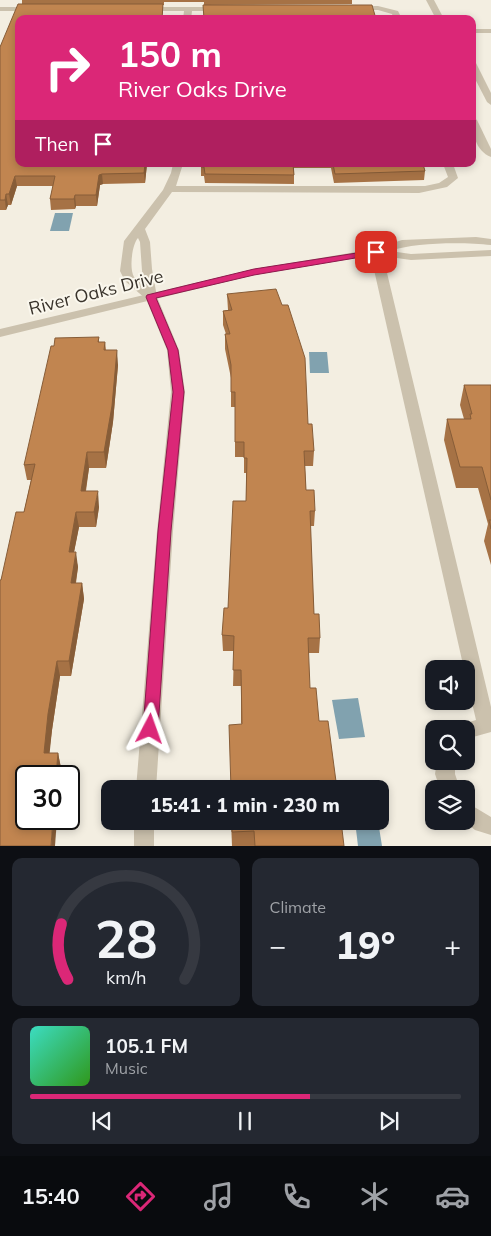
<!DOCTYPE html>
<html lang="en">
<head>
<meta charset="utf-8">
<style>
	:root { --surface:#171b24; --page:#242831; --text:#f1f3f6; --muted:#9ea1a6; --line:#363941; --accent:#db2777 }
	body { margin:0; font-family:Mulish,sans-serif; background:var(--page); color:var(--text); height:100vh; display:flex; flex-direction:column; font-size:19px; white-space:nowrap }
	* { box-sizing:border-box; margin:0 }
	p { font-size:16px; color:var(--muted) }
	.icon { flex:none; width:28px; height:28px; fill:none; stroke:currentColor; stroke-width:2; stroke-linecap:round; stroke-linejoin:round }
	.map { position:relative; height:846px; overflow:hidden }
	.side { display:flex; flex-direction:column; gap:12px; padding:12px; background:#0d0f14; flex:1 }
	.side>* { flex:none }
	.guide { position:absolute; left:15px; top:15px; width:461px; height:152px; border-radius:10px; box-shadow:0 2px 8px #0003; background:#db2777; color:#fff; overflow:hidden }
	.buttons { position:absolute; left:425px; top:660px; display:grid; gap:10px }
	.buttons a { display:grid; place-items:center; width:50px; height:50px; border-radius:10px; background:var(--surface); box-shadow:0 2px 8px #0003; font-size:25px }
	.speed { position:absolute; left:15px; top:765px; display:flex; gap:10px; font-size:25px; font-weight:700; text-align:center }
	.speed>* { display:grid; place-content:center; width:65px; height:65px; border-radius:50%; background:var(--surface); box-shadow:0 2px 8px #0003; line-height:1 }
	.speed .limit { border:2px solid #111; border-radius:8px; background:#fff; color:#111 }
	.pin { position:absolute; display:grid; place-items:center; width:42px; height:42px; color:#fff; margin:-21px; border-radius:10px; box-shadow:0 2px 8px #0006 }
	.me { position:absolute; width:55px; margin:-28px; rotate:4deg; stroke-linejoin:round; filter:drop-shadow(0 0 4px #0008) }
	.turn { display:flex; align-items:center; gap:18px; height:105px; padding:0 20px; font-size:22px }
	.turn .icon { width:65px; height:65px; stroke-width:2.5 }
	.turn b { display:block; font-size:35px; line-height:42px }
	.then { display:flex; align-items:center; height:48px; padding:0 20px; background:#0003; gap:10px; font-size:19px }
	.big { font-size:38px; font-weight:800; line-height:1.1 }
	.side .tile { flex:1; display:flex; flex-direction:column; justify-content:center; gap:8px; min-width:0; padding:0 18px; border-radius:10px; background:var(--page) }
	.side .dial { align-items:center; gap:0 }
	.dial svg { height:130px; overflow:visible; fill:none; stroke:var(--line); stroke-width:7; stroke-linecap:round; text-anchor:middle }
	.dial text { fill:var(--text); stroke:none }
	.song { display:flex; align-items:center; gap:15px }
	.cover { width:60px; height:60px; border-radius:8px; background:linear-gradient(135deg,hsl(170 70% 55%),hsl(110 70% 35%)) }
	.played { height:5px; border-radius:2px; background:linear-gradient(90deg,var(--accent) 65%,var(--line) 65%) }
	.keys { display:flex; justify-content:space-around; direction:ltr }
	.heat { display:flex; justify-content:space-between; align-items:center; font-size:28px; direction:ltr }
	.side .tiles { flex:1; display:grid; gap:12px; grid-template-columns:1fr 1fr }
	.tile:last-child { grid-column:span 2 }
	.trip { position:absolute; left:101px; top:780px; width:288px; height:50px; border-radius:10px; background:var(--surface); box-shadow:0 2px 8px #0003; font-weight:800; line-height:50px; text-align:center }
	.tab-bar { display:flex; height:80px; justify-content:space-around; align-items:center; background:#090b0e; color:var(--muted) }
	.tab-bar .icon { width:35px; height:35px }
	.tab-bar .current { color:var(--accent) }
	.tab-bar b { font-size:22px; color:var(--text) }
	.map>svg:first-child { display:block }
</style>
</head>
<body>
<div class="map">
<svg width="491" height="846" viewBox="0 0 491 846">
	<rect width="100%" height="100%" fill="#f3eee1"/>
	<g fill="#81a2af">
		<polygon points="55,213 73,213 69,231 50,231"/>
		<polygon points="309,352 327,352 329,373 310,373"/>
		<polygon points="358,698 365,737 339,739 332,700"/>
		<polygon points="355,821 378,821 382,846 358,846"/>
	</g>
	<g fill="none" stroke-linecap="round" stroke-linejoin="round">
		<g fill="#cbc1ad" fill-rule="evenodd">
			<rect x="472" y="29" width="19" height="4"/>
			<polygon points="376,249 382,252 491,707 491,732 466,739 466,729 458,729 459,725 476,720 466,677 466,669 464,669 370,252"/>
			<polygon points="437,761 455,761 455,774 460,789 440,789 435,774"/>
			<polygon points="466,802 491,817 491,835 475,830 464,821 466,821"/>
		</g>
		<g fill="#cbc1ad" fill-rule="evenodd">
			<polygon points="426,0 434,0 444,19 436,19"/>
			<polygon points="353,6 378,6 398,11 402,19 394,19 392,14 378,10 353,10"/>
			<polygon points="0,7 34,7 38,9 34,11 0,11"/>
			<polygon points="143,7 222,7 226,9 222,11 192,11 191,19 183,19 184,11 146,11 142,9"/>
			<polygon points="472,61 476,63 491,93 491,105 487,102 472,73"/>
			<path d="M472,117L477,120L491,149V157C475,151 472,132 472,117Z"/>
			<path d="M173,164H183L176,186H425L439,183L448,177L443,164H453L458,178L447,187L419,193L172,192L145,229L150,242L152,269L157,297L179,350L185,392L173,531L156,789H136L157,531L171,392L167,350L146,299L125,281L120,271L124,241L163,190L171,173ZM138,238L140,242L143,285C140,282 136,280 134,277C129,269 132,244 138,238Z"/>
			<rect x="134" y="821" width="20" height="25"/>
		</g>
		<path fill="#cbc1ad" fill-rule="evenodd" d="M476,237L491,239V245C464,242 415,242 390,251L411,254L491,250V256L411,260L375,255L254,275L0,337V329L254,269L374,249L402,240Z"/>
	</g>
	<g fill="#a67245">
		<polygon points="22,0 352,0 352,4 204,5 204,2 164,2 164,5 163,5 163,13 19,164 147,164 145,183 103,184 100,185 97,206 76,206 75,209 51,210 50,199 53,186 17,186 11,205 8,205 6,210 0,210 0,47 22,4"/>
		<polygon points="201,164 423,164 425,171 424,180 334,183 331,168 294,168 294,184 205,183 204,176 201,176"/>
		<polygon points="227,294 308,424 314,451 313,466 305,466 306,490 315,511 314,526 310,526 314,614 320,638 319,653 309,653 241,724 241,686 233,686 234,651 223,651 222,635 228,608 246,501 246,473 244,473 244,457 235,457 235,407 231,407 231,378 225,349 225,334 226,334 223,325 223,311 228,310"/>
		<polygon points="99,337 99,342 105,342 106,350 118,365 113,422 106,468 89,468 86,491 99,507 96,527 79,527 74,552 78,567 76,583 82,583 84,599 71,676 60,676 52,730 49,753 58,753 61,768 60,776 26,776 1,580 24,512 31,480 27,480 24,465"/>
		<polygon points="464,385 491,385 491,565 484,541 488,524 478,488 456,488 444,440 447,419 464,419 460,405"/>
		<polygon points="231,821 344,846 232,846"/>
	</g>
	<g fill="#875d38">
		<polygon points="145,164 147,164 145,183 144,173"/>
		<polygon points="102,174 103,184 100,185 97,206 96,195 99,175"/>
		<polygon points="15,176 17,186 11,205 9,194"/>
		<polygon points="6,194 8,205 6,210 5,200"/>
		<polygon points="75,195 76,206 75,209 74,199"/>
		<polygon points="117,350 118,365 113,422 106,468 104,452"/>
		<polygon points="87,452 89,468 83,507 81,491"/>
		<polygon points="98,491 99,507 96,527 94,512"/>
		<polygon points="76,512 79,527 71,567 69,552"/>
		<polygon points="76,552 78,567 73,599 71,583"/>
		<polygon points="82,583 84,599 71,676 69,661"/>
		<polygon points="57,661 60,676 52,730 48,769 44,753 48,714"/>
		<polygon points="58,753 61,768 60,776 56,776"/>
		<polygon points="53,819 57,819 55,846 51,846"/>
	</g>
	<g fill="#c18550" stroke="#875d38">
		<polygon points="18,4 163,4 162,19 19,19 19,164 145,164 144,173 102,174 99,175 96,195 75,195 74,199 50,199 55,176 15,176 9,194 6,194 5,200 0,200 0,47"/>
		<polygon points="203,5 372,5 376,19 204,19"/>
		<polygon points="201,164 293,164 294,175 205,174 204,167 201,167"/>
		<polygon points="333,164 423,164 425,171 335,174"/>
		<polygon points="276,289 282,305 288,305 305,358 308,424 312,424 314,451 304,451 306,490 314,490 315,511 310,511 314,614 319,614 320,638 308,638 310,688 316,688 319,721 328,721 337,789 231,789 229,725 242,724 241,670 233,670 234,636 222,635 224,608 228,608 233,501 246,501 247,458 244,458 244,442 235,442 235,392 231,392 231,365 225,334 230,334 223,311 232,310 227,294"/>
		<polygon points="99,337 98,342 105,342 104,350 117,350 112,406 104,452 87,452 81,491 98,491 94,512 76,512 69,552 76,552 71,583 82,583 69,661 57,661 48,714 44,753 58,753 56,776 26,776 26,819 53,819 51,846 0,846 0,580 1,580 16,512 24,512 35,464 24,465 51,346 54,346 55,338"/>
		<polygon points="464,385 491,385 491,500 482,467 460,467 447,419 471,419 470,414 472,414"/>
		<polygon points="489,520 491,520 491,529"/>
		<polygon points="232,821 341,821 344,846 255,846 254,831 232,832"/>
	</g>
	<polygon fill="#db2777" stroke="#8e194d" points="376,250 381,252 379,254 254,275 156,298 178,350 184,392 171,531 158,729 156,734 150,736 145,734 143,729 158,531 173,392 168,350 146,297 147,295 254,269"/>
	<g text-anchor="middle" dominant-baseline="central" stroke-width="4" stroke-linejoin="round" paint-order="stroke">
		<g font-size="18" fill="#39332b" stroke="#faf7ed">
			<text transform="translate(96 292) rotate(-14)">River Oaks Drive</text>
		</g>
	</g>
</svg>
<div class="buttons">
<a><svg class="icon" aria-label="sound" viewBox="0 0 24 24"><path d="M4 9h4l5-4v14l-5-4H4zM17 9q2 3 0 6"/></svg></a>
<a><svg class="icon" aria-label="search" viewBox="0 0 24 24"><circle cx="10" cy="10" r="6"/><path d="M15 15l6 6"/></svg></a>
<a><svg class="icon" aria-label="layers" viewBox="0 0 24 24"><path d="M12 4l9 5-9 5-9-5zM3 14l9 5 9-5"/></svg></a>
</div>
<div class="speed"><div class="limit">30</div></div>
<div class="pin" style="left:376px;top:252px;background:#d93025"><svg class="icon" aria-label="arrive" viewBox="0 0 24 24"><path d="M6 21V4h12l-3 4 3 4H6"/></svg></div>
<svg class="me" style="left:150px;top:729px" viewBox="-20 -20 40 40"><path d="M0-17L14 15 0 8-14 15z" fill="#db2777" stroke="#fff" stroke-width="4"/></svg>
<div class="trip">15:41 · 1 min · 230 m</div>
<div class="guide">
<div class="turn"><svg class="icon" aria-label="right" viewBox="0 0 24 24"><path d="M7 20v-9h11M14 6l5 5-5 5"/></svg><div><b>150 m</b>River Oaks Drive</div></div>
<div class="then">Then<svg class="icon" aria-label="arrive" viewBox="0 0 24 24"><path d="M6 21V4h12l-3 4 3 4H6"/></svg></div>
</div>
</div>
<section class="side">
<div class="tiles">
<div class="tile dial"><svg viewBox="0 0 100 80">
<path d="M14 69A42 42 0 1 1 86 69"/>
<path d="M14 69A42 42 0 0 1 10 35" stroke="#db2777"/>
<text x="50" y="56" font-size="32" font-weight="700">28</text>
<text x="50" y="72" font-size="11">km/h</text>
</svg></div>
<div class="tile"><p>Climate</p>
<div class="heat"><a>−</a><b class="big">19°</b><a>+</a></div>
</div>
<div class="tile">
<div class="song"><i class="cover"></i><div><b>105.1 FM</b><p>Music</p></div></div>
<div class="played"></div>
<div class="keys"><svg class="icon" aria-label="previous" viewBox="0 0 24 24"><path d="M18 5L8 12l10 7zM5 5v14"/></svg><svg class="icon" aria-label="pause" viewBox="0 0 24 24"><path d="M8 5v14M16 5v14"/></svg><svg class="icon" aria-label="next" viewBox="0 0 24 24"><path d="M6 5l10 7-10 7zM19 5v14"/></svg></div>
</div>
</div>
</section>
<nav class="tab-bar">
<b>15:40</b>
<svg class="icon current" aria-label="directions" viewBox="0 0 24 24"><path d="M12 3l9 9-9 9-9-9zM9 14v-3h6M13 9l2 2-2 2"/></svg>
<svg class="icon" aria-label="music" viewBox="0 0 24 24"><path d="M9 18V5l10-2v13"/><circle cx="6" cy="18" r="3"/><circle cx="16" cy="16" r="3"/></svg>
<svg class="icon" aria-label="phone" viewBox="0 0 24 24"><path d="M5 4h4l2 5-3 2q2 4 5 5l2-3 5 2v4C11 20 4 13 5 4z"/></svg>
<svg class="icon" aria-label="climate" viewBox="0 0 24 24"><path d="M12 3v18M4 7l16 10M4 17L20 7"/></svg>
<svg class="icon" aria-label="car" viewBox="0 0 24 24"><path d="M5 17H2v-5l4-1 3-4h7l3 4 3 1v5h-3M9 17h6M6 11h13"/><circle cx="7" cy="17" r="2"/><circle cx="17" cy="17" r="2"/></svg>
</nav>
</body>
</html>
